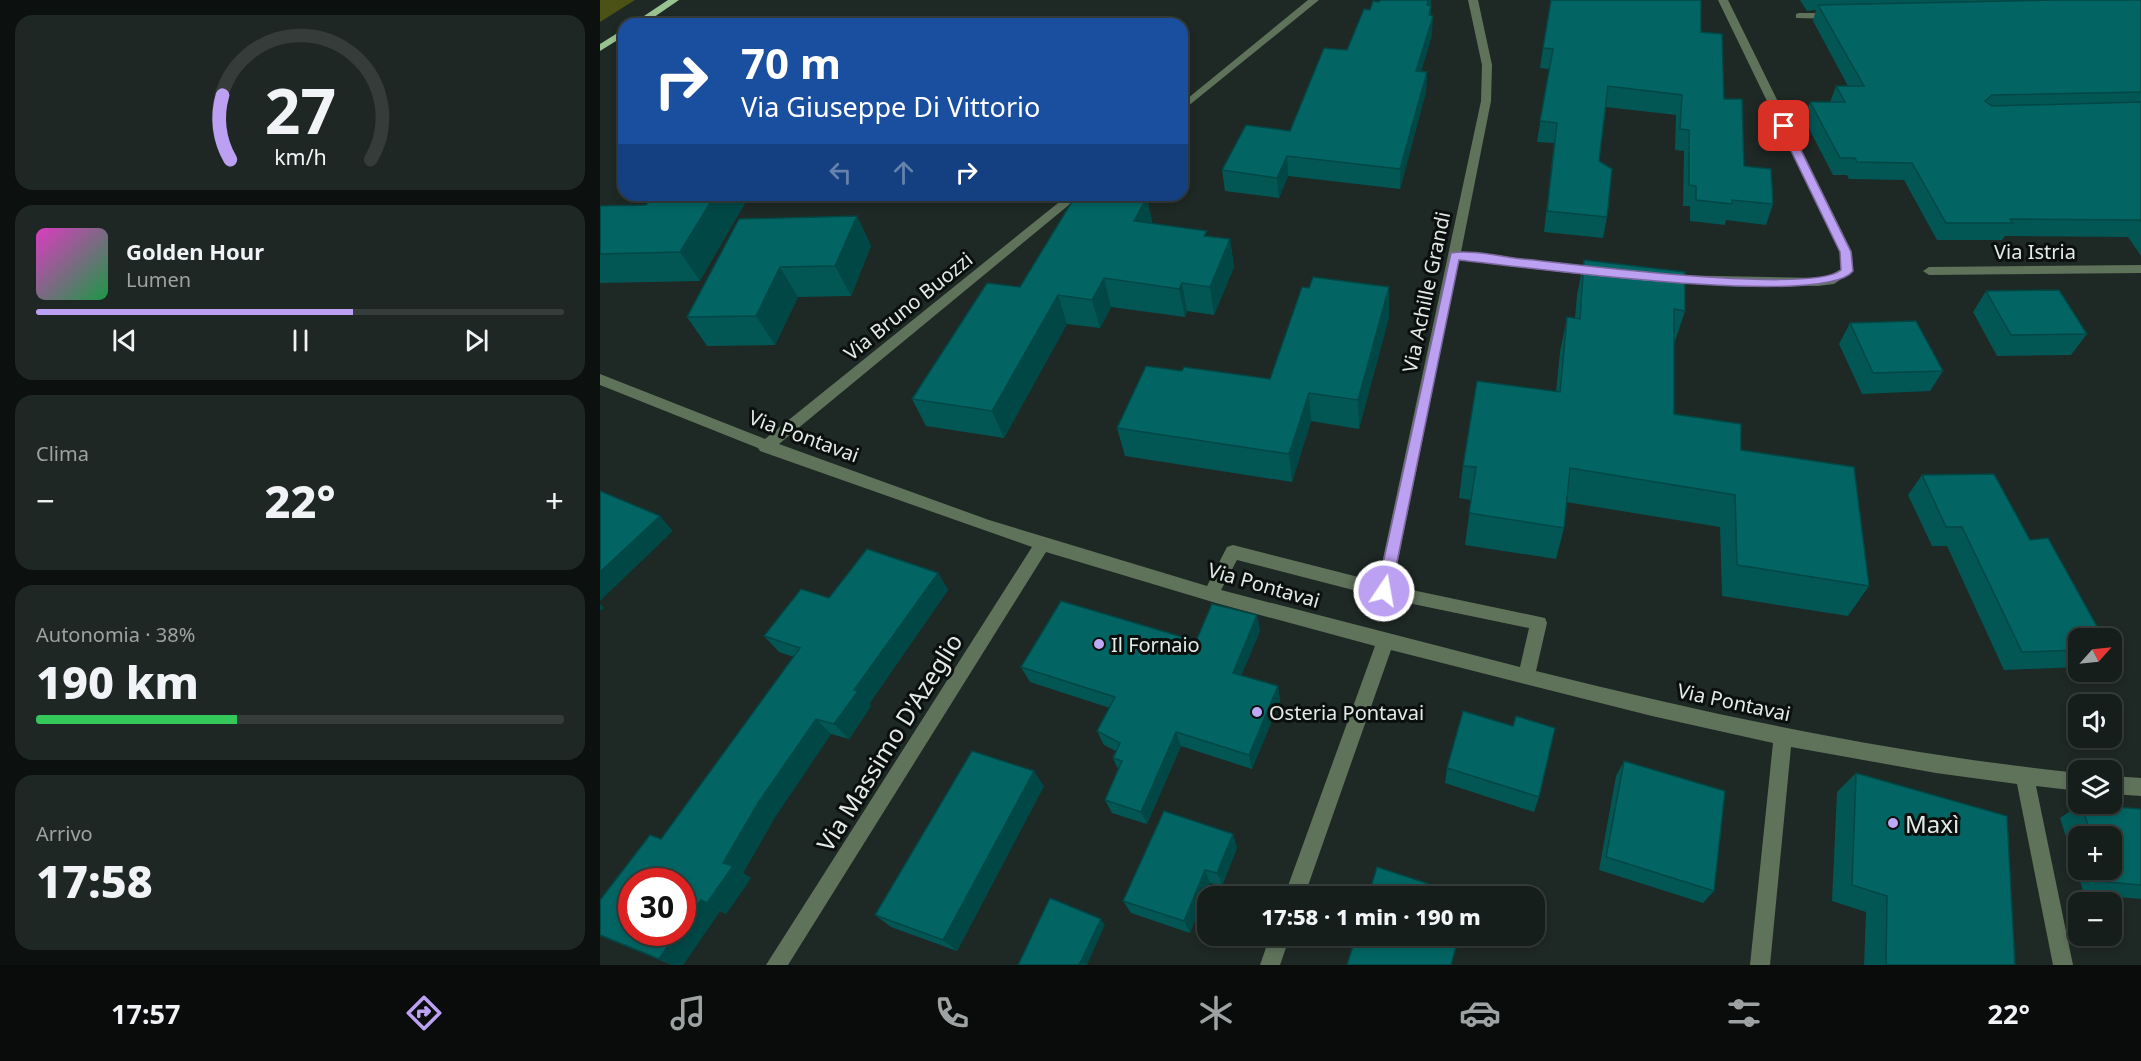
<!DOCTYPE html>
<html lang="it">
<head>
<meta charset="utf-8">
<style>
	:root { --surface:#161e1b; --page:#1f2724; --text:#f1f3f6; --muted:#9ea2a3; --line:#353c3a; --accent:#bca0f2 }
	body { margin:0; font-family:"Noto Sans",sans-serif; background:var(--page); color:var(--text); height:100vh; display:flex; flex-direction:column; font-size:22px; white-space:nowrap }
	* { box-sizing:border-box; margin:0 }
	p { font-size:20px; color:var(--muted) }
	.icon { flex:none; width:33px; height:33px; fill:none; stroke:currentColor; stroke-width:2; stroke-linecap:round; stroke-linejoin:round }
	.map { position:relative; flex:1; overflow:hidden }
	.details { display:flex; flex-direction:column; gap:15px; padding:15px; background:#0c100f; width:600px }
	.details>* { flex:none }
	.banner { position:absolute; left:18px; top:18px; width:570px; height:183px; border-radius:18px; box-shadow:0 3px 9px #0003,0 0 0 2px var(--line); background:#1a4fa0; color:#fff; overflow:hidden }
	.needle { width:39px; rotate:63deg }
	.fabs { position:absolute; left:1468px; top:628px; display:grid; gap:12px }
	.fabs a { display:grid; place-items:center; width:54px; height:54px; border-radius:12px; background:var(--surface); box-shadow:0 3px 9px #0003,0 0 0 2px var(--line); font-size:30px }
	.speed { position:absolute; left:18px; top:868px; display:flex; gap:12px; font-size:30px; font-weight:700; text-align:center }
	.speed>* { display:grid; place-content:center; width:78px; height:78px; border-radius:50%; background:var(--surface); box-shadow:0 3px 9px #0003,0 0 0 2px var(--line); line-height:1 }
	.speed .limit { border:9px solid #d22; background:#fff; color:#111 }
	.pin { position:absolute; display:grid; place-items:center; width:51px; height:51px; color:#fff; margin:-26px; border-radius:12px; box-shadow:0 3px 9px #0006 }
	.me { position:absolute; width:66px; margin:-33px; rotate:12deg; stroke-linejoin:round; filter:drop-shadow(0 0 4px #0008) }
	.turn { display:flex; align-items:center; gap:21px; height:126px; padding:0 24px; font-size:27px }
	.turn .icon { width:78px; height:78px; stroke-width:2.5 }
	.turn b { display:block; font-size:42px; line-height:51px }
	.lanes { display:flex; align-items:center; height:57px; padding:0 24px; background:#0003; justify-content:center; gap:30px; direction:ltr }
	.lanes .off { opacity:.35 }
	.big { font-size:45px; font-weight:800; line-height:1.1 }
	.details .tile { flex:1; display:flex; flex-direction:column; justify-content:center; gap:9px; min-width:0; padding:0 21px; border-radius:18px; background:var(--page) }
	.details .dial { align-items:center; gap:0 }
	.dial svg { height:156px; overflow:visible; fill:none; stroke:var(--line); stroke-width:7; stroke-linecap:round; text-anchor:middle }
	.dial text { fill:var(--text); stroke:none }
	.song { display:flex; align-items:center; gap:18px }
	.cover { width:72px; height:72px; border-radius:9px; background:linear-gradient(135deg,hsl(310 70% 55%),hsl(140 70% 35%)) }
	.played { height:6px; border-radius:3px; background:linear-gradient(90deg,var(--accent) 60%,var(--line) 60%) }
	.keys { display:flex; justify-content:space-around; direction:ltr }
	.heat { display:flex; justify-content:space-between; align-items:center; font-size:33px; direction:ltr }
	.charge { height:9px; border-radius:4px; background:linear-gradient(90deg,#34c759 38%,var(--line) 0) }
	.trip { position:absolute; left:597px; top:886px; width:348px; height:60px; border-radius:18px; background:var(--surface); box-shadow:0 3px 9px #0003,0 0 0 2px var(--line); font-weight:800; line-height:60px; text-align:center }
	.tabs { display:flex; height:96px; justify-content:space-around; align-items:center; background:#090c0b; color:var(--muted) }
	.tabs .icon { width:42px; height:42px }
	.tabs .active { color:var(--accent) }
	.tabs b { font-size:27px; color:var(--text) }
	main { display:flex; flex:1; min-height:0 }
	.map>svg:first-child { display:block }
</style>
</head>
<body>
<main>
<section class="details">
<div class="tile dial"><svg viewBox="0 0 100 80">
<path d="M14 69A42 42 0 1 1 86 69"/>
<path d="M14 69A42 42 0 0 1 10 36" stroke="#bca0f2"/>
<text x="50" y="56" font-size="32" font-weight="700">27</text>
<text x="50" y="72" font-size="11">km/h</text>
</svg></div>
<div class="tile">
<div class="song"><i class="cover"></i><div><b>Golden Hour</b><p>Lumen</p></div></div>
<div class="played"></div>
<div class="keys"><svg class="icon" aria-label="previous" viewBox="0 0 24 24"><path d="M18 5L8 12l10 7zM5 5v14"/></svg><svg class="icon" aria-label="pause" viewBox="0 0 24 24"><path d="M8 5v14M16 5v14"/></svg><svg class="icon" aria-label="next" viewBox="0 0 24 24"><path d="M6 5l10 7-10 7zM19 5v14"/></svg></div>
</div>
<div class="tile"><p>Clima</p>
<div class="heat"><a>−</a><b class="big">22°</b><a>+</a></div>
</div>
<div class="tile"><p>Autonomia · 38%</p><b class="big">190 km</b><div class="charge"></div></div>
<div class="tile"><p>Arrivo</p><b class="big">17:58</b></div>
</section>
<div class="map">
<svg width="1541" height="965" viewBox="0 0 1541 965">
	<rect width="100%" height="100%" fill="#1e2824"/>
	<polygon fill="#4c5116" points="0,0 35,0 0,22"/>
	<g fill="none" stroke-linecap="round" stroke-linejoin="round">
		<g fill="#5f735b" fill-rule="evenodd">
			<polygon points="708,0 719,0 582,111 582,103"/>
			<path d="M868,0H878L892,65L891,101L861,252L1001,268L1007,272L1001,276L859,260L793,586L945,618L947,623L936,671C1116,716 1295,754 1479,773V791L1436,786L1473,965H1453L1417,784L1336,773L1191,747L1170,965H1150L1173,743L1052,716L791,650L704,897H684L775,646L616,603L446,552L188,965H166L432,547L160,451L158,448L0,385V374L165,439L468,195H481L179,444L389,520L607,586L627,547L633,545L778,582L881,101L882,65ZM637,560L784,598L929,628L920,667L621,590Z"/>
			<polygon points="1118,0 1128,0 1252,252 1253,271 1234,284 1218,286 1067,283 1061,279 1067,275 1218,278 1227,277 1241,269 1240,252"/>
			<polygon points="1199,13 1235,13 1240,16 1235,19 1196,18 1196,14"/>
			<polygon points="1541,265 1541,273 1329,275 1323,271 1329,267"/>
			<polygon points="1512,776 1541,778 1541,796 1512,794"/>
			<polygon points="670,936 690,936 680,965 660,965"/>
		</g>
		<g fill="#98c28f" fill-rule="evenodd">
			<polygon points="68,0 79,0 44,24 32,24"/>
			<polygon points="24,29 24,36 0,51 0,44"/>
		</g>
	</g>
	<g fill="#025755" fill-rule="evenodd">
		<polygon points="780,0 831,0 831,15 832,35 821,72 827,72 826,92 800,189 688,176 679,198 625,191 622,170 690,131 747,50 770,10 779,2"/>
		<polygon points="1200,0 1541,0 1541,256 1528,237 1405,236 1402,240 1337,240 1304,180 1249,179 1247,175 1233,175 1204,119 1210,102 1230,102 1236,86 1248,86 1213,21 1216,10 1207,11"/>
		<polygon points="1101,32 1124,99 1144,166 1173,204 1166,225 1126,220 1125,225 1090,221 1090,206 1083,206 1084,151 1075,150 1076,115 1006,107 999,161 1007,217 1003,238 944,232 954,143 937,142 949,69 940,68 943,48"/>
		<polygon points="53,195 100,281 0,283 0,206 46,205"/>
		<polygon points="257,216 271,246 251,296 198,297 175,345 107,346 87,317"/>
		<polygon points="553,224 608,237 630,239 634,267 614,315 587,311 585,317 511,307 500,328 467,324 404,438 326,426 312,399 420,287"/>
		<polygon points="984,260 1085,311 1074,344 1074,414 1141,450 1269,586 1248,616 1122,596 1120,527 966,502 964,528 956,559 865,545 871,500 859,498 863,466 956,392 960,352 967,317 975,318 977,295"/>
		<polygon points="789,287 789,317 759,429 711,421 692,482 525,456 517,428 582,371 670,379 709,288"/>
		<polygon points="1386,291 1487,334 1471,355 1397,356 1373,312"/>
		<polygon points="1250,323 1343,371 1330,391 1262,394 1239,344"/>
		<polygon points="1322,475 1430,540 1479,639 1479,667 1404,670 1347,546 1332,546 1308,495"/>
		<polygon points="338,573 348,590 269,704 271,706 249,739 231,734 175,817 143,873 151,878 126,914 120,911 83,965 72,965 0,936 0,900 61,839 194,657 179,652 164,636"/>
		<polygon points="657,615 660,631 641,676 678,686 680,701 652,769 581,746 547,824 512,813 505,800 518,769 513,758 516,751 504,745 497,731 510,708 430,682 421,667 596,641"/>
		<polygon points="913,726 939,797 934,812 845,783 847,768"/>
		<polygon points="1024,761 1114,891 1103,903 999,870 1016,776"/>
		<polygon points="1256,773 1415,965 1264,965 1266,912 1232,901 1237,792"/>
		<polygon points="444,786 357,951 291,927 275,915"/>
		<path d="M1481,804L1541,809V899L1484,894L1460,818ZM1479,837H1512V870H1479Z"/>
		<polygon points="633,834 637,848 622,886 610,883 590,933 531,913 523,901"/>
	</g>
	<g fill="#014745">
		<polygon points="828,0 831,0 830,8 827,5"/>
		<polygon points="831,6 830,27 833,16 832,35 815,91 816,71"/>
		<polygon points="827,72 826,92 800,189 800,169"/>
		<polygon points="687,156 688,176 679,198 677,178"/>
		<polygon points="115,195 150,195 100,281 80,252"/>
		<polygon points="547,197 553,225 534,221"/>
		<polygon points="257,216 271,246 251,296 235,266"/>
		<polygon points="630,239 634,267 614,315 610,287"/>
		<polygon points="180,267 198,297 175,345 156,316"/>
		<polygon points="504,278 511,307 500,328 492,300"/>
		<polygon points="582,283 587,311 585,317 579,289"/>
		<polygon points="789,287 789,317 759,429 758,400"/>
		<polygon points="458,295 467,324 404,438 392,411"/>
		<polygon points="709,393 711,421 692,482 689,454"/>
		<polygon points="60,516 73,531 0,601 0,572"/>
		<polygon points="338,573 348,590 269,704 271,706 249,739 234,724 254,690"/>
		<polygon points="0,604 4,608 0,611"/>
		<polygon points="657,615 660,631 636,688 633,673"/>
		<polygon points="678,686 680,701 652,769 649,755"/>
		<polygon points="216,719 231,734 175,817 143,873 151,878 126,914 107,903 123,863 158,803"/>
		<polygon points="576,732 581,746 547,824 541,812"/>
		<polygon points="434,771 444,786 357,951 343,940"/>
		<polygon points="633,834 637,848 622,886 617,873"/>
		<polygon points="605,870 610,883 590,933 584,921"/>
		<polygon points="101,900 120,911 83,965 73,965 59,959 77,933 82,933 82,926"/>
		<polygon points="501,919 505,925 487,965 479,965"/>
	</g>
	<g fill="#026563" stroke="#014745" stroke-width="1.5">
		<polygon points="780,0 828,0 827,5 831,6 829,15 833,16 816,71 827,72 800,169 687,156 677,178 622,170 646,125 690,131 724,48 747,50 764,9 770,10 773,1 779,2"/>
		<polygon points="951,0 1101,0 1101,32 1122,34 1124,99 1142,99 1144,166 1171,169 1173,204 1132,200 1132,204 1096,200 1096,186 1089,185 1089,130 1080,129 1082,95 1008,86 999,161 1012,169 1007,217 947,211 957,123 940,121 953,49 943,48"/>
		<polygon points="1455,0 1541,0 1541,92 1392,95 1385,101 1392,106 1541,102 1541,222 1540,220 1410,219 1413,223 1346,223 1312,163 1257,162 1255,158 1240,158 1210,102 1245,102 1236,86 1264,86 1218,5"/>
		<polygon points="411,18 409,24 359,24 361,19"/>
		<polygon points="53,195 115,195 80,252 0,254 0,206 46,205"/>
		<polygon points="476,195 531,195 547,197 534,221 607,231 604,236 630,239 610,287 582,283 579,289 504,278 492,300 458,295 392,411 312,399 387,283 420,287"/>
		<polygon points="257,216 235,266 180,267 156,316 87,317 139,219"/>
		<polygon points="984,260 1085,272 1085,311 1074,309 1074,414 1141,424 1141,450 1254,467 1269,586 1137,565 1135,495 970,468 964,528 869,513 876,467 863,466 877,381 960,392 967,317 980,319"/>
		<polygon points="713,277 789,287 758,400 709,393 689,454 517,428 546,366 582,371 584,367 670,379 702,287 709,288"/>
		<polygon points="1459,290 1487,334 1411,335 1386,291"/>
		<polygon points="1316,321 1343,371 1273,373 1250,323"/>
		<polygon points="1394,474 1430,540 1448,538 1504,639 1479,639 1479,650 1422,652 1362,527 1346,527 1322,475"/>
		<polygon points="0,491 60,516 0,572"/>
		<polygon points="267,549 338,573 254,690 258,691 234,724 216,719 158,803 123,863 133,866 107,903 101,900 82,926 82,882 32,882 32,933 77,933 59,959 0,935 0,900 50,835 61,839 200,648 164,636 201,589 229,598"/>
		<polygon points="461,601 596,641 612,604 657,615 633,673 678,686 649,755 576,732 541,812 505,800 522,761 513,758 520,743 497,731 515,697 421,667"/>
		<polygon points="863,711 913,726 916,716 955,728 939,797 847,768"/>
		<polygon points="372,751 434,771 343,940 275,915"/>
		<polygon points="1024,761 1125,791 1114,891 1006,857"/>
		<polygon points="1256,773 1407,816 1415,965 1286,965 1287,896 1252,885"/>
		<polygon points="1481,804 1541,809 1541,885 1506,882 1502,870 1512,870 1512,837 1492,837"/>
		<polygon points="564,811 633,834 617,873 605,870 584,921 523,901"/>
		<polygon points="777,867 869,897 768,897"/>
		<polygon points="450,898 501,919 479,965 418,965"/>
		<polygon points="756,936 859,936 851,965 747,965"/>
	</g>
	<path fill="#bca0f2" stroke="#7a689d" stroke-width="1.5" d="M1184,123L1189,126L1251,252L1253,271C1224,309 917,266 859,260L791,591L789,595H779L777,591L851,253C869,249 904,257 923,259C973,264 1211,295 1241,270L1240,252L1179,126Z"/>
	<g fill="#bda9f5" stroke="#0b100e" stroke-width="2">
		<circle cx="499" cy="644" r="6"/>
		<circle cx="657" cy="712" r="6"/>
		<circle cx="1293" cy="823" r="6"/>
	</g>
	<g text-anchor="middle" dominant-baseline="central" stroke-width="6" stroke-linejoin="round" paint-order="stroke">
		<g font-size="20" fill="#e4ebe7" stroke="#0b100e">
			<text x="1435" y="251">Via Istria</text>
			<text transform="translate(826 292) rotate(-78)">Via Achille Grandi</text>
			<text transform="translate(308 306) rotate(-39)">Via Bruno Buozzi</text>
			<text transform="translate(204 436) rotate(20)">Via Pontavai</text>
			<text transform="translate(664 585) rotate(16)">Via Pontavai</text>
			<text transform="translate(1134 702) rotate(12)">Via Pontavai</text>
		</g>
		<g font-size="20" fill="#e4ebe7" stroke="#0b100e" text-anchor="start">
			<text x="511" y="644">Il Fornaio</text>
			<text x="669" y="712">Osteria Pontavai</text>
		</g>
		<g font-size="24" fill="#e4ebe7" stroke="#0b100e">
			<text transform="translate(289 742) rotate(-58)">Via Massimo D'Azeglio</text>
		</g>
		<g font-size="24" fill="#e4ebe7" stroke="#0b100e" text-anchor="start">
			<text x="1305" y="823">Maxì</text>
		</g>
	</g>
</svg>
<div class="fabs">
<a><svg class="needle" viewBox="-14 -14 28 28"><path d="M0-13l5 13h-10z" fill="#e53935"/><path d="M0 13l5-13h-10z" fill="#9ea2a3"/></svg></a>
<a><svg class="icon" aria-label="sound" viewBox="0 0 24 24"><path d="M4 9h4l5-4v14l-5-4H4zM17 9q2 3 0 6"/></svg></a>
<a><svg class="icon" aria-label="layers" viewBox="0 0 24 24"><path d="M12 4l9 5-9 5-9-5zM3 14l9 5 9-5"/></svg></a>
<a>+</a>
<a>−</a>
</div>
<div class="speed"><div class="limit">30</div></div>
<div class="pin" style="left:1184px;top:126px;background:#d93025"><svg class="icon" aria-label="arrive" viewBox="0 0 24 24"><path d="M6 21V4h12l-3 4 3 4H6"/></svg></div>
<svg class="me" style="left:784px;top:591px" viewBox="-20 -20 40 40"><circle r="17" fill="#bca0f2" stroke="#fff" stroke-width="3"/><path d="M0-11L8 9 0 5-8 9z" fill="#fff"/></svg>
<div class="trip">17:58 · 1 min · 190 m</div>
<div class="banner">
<div class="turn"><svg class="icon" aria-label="right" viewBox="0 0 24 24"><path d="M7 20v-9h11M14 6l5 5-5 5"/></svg><div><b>70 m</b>Via Giuseppe Di Vittorio</div></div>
<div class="lanes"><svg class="icon off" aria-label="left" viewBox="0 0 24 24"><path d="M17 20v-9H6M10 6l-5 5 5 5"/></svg><svg class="icon off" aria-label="ahead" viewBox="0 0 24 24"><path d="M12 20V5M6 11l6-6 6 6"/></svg><svg class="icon" aria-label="right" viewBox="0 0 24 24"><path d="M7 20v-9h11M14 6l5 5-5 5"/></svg></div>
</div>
</div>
</main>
<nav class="tabs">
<b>17:57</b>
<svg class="icon active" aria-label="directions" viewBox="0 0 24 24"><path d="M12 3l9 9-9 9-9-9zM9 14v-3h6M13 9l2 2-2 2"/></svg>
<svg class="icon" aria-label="music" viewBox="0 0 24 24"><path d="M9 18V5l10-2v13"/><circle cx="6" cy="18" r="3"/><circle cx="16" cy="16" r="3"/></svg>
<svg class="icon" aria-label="phone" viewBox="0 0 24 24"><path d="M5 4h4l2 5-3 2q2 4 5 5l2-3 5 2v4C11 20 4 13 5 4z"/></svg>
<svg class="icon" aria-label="climate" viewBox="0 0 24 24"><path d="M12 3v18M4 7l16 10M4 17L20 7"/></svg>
<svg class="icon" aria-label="car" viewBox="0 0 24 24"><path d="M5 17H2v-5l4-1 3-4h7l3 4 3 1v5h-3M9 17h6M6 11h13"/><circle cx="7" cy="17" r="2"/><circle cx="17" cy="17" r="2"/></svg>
<svg class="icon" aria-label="filters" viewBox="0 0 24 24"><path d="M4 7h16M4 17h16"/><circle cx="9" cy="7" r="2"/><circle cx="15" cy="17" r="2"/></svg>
<b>22°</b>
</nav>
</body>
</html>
